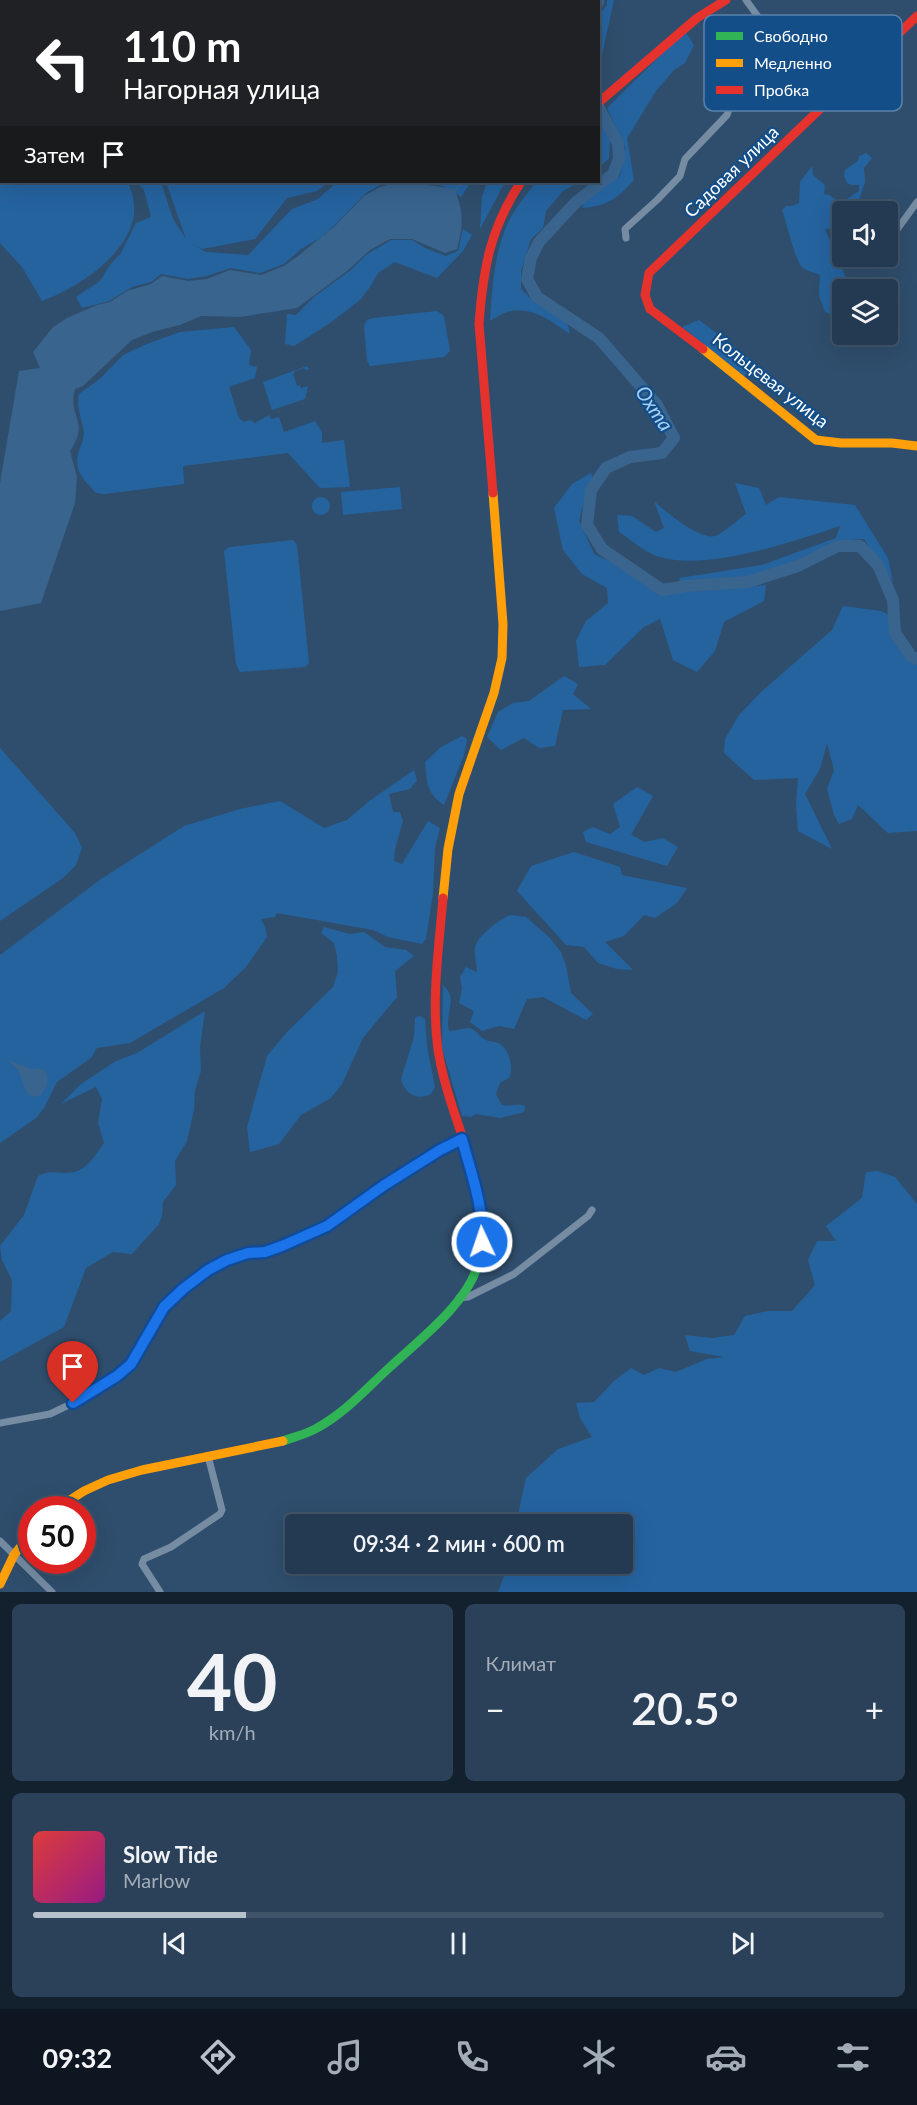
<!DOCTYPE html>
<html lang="ru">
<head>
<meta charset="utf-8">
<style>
	:root { --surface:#233a52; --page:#2b4159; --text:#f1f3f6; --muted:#a3adb8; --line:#405469; --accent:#b6c1cc }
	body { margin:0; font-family:Lato,sans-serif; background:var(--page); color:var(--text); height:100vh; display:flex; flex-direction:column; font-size:22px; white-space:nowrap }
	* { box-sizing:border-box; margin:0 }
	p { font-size:20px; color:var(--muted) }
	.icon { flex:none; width:33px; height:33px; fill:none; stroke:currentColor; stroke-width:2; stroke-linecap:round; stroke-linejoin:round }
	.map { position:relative; height:1592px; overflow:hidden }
	.drawer { display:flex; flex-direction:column; gap:12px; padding:12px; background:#13202d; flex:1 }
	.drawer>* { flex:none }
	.hud { position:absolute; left:0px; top:0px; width:600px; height:183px; box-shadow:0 6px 24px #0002,0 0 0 2px var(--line); background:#202124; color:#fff; overflow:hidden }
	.buttons { position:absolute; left:832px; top:201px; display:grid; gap:12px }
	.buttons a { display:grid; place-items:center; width:66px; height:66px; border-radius:6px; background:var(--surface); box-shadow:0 6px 24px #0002,0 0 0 2px var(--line); font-size:30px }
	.speed { position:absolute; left:18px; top:1496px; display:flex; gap:12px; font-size:30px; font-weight:700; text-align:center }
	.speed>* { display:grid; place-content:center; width:78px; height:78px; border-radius:50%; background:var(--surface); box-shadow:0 6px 24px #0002,0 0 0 2px var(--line); line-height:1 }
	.speed .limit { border:9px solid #d22; background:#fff; color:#111 }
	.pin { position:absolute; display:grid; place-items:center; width:51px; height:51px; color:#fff; margin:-62px -26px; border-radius:50% 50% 50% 0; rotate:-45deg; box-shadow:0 0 6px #0007 }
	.pin .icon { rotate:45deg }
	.me { position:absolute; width:66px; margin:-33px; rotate:357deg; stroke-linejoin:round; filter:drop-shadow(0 0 4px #0008) }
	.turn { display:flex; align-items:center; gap:21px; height:126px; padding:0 24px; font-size:27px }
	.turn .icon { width:78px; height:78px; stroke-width:2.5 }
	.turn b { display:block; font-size:42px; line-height:51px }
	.then { display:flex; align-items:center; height:57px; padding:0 24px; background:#0003; gap:12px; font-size:22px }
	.big { font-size:45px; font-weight:600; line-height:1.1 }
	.drawer .card { flex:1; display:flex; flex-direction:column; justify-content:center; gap:9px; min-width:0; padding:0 21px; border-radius:9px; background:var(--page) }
	.drawer .dial { align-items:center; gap:0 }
	.dial b { font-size:78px; line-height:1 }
	.song { display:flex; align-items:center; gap:18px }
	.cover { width:72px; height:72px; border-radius:9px; background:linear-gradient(135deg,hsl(0 70% 55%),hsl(310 70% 35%)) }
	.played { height:6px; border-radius:3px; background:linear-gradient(90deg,var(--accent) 25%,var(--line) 25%) }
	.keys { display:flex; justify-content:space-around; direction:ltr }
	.heat { display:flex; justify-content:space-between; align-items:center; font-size:33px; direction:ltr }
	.drawer .tiles { flex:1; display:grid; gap:12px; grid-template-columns:1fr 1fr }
	.card:last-child { grid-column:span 2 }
	.trip { position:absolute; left:285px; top:1514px; width:348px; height:60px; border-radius:6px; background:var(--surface); box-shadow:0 6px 24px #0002,0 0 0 2px var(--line); font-weight:600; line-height:60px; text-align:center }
	.tab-bar { display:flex; height:96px; justify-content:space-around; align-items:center; background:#0e1721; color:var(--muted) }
	.tab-bar .icon { width:42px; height:42px }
	.tab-bar .current { color:var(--accent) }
	.tab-bar b { font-size:27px; color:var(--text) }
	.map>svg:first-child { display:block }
</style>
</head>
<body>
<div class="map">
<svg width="917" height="1592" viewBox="0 0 917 1592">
	<rect width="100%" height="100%" fill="#2f4e6d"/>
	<g fill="#25639f">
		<path d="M0,0H386L388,1L2,2V182H128C132,192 135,202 134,214C129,255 77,288 42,301L22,267L0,243Z"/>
		<polygon points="607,0 614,0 599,69 599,16 607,5"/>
		<path d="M685,31L694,45L685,63L674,70L656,91L627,138L634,180C617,199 607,206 582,208L584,201L620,176L625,147L607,108Z"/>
		<polygon points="601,119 610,140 609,159 599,167 598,121"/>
		<path d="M866,153L872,158L864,168L865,182L859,200L869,211L843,212V228L825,229L849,285V289L843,290V324L839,331L836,327L834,316L825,312L819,296L820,275C815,273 807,271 802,267C796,262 786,221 782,210L786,206H792L799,203L800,182L812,166L813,175L825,185L824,194L829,195L841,203L859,191V185H852L847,183L844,176L845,170L858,161L859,156Z"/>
		<polygon points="136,182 161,182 173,219 186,239 166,182 329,182 317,191 287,198 255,239 202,249 188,242 206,252 248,255 292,209 318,199 337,182 395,182 380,185 366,193 334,226 320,238 301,249 284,264 260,273 231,268 206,276 188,279 161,274 151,282 132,287 109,301 82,308 76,297 100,281 110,265 121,253 136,223 151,217 144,190"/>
		<path d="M423,182H471L461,197C449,187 438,184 423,182Z"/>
		<polygon points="487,182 505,182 480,229 482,197"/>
		<path d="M536,182H579L563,191L546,211L543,228L531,239L521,271V289L535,303L546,306L567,321L570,334C553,322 530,305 507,312C501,314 495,318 490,321C492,289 494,255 507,225C514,209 526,195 536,182Z"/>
		<polygon points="463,229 472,235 463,251 437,278 395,262 378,273 370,287 360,300 330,323 294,346 285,344 287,314 296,315 314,297 352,269 366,255 391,240 412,240 425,248 446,256 458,251"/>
		<polygon points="437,311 444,316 450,351 444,357 370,366 367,360 364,326 367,320 373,318"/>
		<polygon points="699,320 755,363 744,377 682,327"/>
		<path d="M234,327L251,350L249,365L257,367L255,378L229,387L239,418L244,422L250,420L255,423L269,415L271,419L279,417L284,432L315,421L322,432V443L344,440L350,487L320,488L288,453L183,466L184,484L105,494L96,493C83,479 73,470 79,451C81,445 84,438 84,432C82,419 76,407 79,394L101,378L123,355L147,344L180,332Z"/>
		<polygon points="307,366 309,369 305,370 304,368 295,371 293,374 297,386 300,385 301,388 308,386 305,399 272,410 263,382"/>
		<polygon points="591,473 593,480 587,489 579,521 594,554 625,569 659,594 766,585 764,601 724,622 715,651 697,672 673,660 660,619 644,627 605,665 579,667 576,641 586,621 608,603 607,588 582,574 563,550 554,508 572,484"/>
		<path d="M735,483L759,488L766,505L779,497L855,505L888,558L893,582L864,539L836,541L804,558L747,579L681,583L679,578L762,565L836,538L840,526C793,541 703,574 654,555C642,550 630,539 619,532L617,515L632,516L656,532L664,528L654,501C665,511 699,540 715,536C722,534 739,519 746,514Z"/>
		<polygon points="400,487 402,509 343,515 341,492"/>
		<circle cx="321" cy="506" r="9"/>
		<polygon points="293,540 297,545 309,663 305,667 240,672 236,664 224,551 229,547"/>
		<polygon points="843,606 881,611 889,615 891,634 908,658 917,665 917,831 888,833 858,805 852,819 839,824 834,815 827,789 834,770 827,743 820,769 805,794 832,849 798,831 796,804 798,778 754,780 724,753 725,739 739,715 760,693 832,630"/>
		<polygon points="564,676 578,684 573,694 591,709 563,710 555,746 539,748 524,738 501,750 487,737 498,712 513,703 529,701"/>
		<path d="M462,736L467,739L464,755L444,805C426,793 427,781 425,762L441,747Z"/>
		<polygon points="0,748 75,833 82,848 76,865 63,878 0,921"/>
		<polygon points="414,770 417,780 410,789 389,794 393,812 400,812 403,821 395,849 394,861 402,864 428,821 440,828 435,848 433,893 426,939 422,944 388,937 373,930 277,913 275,917 261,919 265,927 267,937 246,967 224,988 130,1043 97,1048 91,1058 57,1082 44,1108 36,1118 0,1143 0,955 101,879 184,826 240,809 280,801 324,828 347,820 368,802"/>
		<polygon points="637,787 653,796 631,835 645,842 663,838 678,847 667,866 586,842 583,832 593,827 610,834 620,827 613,804"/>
		<polygon points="574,852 620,867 622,875 687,888 677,903 655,918 644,915 624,936 605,942 633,970 617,969 598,963 584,947 566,945 517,891 531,866"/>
		<path d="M510,915L526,917L549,937L561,952L566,966L571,993L593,1014L586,1020L543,997L527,999L514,1029L499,1026L482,1031L470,1022L474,1011L459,1003L462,989L460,977L466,967L477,972C477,964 474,956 475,948C477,936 500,919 510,915Z"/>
		<polygon points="324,927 350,934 364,932 385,947 406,950 414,956 395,971 397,997 363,1038 342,1084 331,1098 301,1115 279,1144 250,1152 247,1127 267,1056 287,1032 333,987 338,972 337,956 334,943 321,933"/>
		<path d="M443,985C459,999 444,1014 449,1031C456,1031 462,1028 468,1028C475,1028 478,1035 484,1039C488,1042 493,1041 498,1043C509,1048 513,1066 510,1077L500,1083L496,1094L502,1105C510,1107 517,1103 525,1106L524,1112L500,1118L476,1114L471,1117L462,1116L442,1048Z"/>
		<path d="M205,1011L200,1047L201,1071L195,1090L194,1110L187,1141L175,1161L176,1185L163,1202L162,1216L159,1224L132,1254L113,1252L86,1268L64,1327L0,1362V1321L11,1311L12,1280L2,1260L0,1246L24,1215L38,1176C49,1170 55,1173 67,1173C85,1173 95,1156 104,1143L98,1123L102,1099L96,1087L61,1104L81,1084L116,1061L137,1053Z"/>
		<path d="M420,1016L425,1019L427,1047L435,1087L431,1094C417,1101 405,1094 401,1079L414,1037L415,1018Z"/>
		<polygon points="878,1171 895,1177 917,1204 917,1592 498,1592 509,1563 622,1563 622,1524 516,1524 526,1478 558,1449 592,1437 580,1418 576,1403 594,1402 614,1381 631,1368 644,1375 659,1368 676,1372 707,1359 724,1357 690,1351 685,1335 711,1338 734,1335 745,1316 768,1311 792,1311 815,1285 808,1260 817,1241 836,1241 826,1226 862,1198 866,1172"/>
	</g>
	<g fill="#39648e">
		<path d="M400,182C419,185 437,185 455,190C464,214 463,225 457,249L445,253L412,239H390L370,250L347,271L297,308L240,317L201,316L180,325L152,332L132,340L83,386L75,389C67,418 91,420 70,451L77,477L75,503L41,603L0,611V483L19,371L40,368L33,352L53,327L67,318L97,305L110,302L127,291L151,284L162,276L188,281L207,279L230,270L261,275L284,266L298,256L335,226L364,196L380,187Z"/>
		<path d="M7,1059L31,1069H43C51,1079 47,1086 41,1095L32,1097L26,1091L18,1070Z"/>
	</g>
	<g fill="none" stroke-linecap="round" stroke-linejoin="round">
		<polyline stroke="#39648e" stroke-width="2" points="455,190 463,182"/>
		<g stroke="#39648e" stroke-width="12">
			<polyline points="598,2 598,0"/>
			<polyline points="598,106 618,144 619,159 613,174 576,202 539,242 531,258 527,279 537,297 599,338 657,405 674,438 662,453 630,457 606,468 591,490 587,525 602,549 662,590 687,586 748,582 798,566 838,546 860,546 878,565 893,600 895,633 911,656 917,659"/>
		</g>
		<g stroke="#768ca3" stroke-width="7">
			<polyline points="477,2 477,0"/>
			<polyline points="626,238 625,229 657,200 680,176 685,159 727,115 734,94 778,60 782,53 780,47 746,0"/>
			<polyline points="888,242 917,202"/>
			<polyline points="873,263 877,256"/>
			<polyline points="459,1298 468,1297 514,1274 588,1216 592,1210"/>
			<polyline points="0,1423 50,1414 73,1403 117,1376 131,1364 164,1307 183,1289 208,1270 227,1260 248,1253 265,1252 282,1246 327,1226 383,1186 440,1150 462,1139"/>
			<polyline points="0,1541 52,1592"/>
			<polyline points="160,1592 142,1564 144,1559 171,1547 220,1514 222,1510 208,1456"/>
		</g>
		<g stroke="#30b455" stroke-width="9">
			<polyline points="399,0 401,2"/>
			<path d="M283,1441C294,1437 307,1434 317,1428C345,1413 367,1388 390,1367C419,1340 468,1303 478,1264C487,1231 479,1197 471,1165"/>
		</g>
		<g stroke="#ff9f0a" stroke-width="9">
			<polyline points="703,349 816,440 841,443 892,443 917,446"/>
			<polyline points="443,898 448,849 459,794 494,693 502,658 503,624 493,493"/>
			<polyline points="56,1509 84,1491 108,1480 142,1470 283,1441"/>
			<polyline points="0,1584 14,1555 32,1532"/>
		</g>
		<g stroke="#e5322d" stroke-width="9">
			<polyline points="598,103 697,18 726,0"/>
			<polyline points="703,349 650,309 645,295 649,273 917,16"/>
			<path d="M493,493L479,324C483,270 490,228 521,182"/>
			<path d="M443,898C439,947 431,1000 438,1050C444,1089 460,1126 471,1165"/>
		</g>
	</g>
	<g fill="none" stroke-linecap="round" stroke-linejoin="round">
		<g stroke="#114b97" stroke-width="15">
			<path id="route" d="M73,1403L117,1376L131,1364L164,1307L183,1289L208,1270L227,1260L248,1253L265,1252L282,1246L327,1226L383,1186L440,1150L462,1139C471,1173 484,1207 482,1242"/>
		</g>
		<use href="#route" stroke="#1a73e8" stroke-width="10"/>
	</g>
	<g text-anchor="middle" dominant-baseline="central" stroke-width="4.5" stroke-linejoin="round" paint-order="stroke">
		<g font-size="18" fill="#fff" stroke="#144e88">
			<text transform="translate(731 171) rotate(-44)">Садовая улица</text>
			<text transform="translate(771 380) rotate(38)">Кольцевая улица</text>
		</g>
		<g font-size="20" font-style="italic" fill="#a5d0f7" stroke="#144e88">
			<text transform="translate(655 408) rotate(56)">Охта</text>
		</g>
	</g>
	<rect x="704" y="15" width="198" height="96" rx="9" fill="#144e88" stroke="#5a83ac" stroke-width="1.5"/>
	<rect x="716" y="32" width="27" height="8" fill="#30b455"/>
	<rect x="716" y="59" width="27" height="8" fill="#ff9f0a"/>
	<rect x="716" y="86" width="27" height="8" fill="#e5322d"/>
	<g font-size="16" fill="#fff">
		<text x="754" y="42">Свободно</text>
		<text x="754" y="69">Медленно</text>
		<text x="754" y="96">Пробка</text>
	</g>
</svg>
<div class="buttons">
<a><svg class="icon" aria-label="sound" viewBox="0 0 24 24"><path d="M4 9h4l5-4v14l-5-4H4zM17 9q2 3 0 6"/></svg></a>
<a><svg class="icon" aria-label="layers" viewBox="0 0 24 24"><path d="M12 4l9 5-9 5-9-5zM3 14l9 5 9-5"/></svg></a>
</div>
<div class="speed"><div class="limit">50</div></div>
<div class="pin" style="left:73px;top:1403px;background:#d93025"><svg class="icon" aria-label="arrive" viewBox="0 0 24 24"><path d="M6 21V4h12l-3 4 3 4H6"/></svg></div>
<svg class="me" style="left:482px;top:1242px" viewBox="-20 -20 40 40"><circle r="17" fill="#1a73e8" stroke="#fff" stroke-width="3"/><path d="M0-11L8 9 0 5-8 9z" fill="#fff"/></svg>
<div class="trip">09:34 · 2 мин · 600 m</div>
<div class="hud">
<div class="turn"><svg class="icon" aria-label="left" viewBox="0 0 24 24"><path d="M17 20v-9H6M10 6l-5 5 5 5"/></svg><div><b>110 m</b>Нагорная улица</div></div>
<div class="then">Затем<svg class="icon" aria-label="arrive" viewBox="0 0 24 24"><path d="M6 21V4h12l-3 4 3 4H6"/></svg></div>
</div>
</div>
<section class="drawer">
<div class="tiles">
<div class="card dial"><b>40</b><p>km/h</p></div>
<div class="card"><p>Климат</p>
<div class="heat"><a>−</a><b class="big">20.5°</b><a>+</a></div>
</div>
<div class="card">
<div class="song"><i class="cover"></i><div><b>Slow Tide</b><p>Marlow</p></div></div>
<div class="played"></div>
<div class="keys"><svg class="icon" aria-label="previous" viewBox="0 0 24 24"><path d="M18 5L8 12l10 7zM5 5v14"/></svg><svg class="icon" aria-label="pause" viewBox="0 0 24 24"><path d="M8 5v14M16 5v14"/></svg><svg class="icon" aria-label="next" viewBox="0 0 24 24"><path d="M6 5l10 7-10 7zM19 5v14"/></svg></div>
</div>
</div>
</section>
<nav class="tab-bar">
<b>09:32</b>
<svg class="icon current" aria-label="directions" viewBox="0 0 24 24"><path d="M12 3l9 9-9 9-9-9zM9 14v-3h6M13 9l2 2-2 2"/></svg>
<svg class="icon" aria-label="music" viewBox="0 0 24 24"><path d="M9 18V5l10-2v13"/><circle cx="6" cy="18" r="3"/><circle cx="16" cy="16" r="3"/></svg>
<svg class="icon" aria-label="phone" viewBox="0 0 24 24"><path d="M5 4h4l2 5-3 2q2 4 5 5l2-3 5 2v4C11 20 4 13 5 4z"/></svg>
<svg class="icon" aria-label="climate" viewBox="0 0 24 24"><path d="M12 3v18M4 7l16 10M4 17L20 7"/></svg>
<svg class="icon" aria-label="car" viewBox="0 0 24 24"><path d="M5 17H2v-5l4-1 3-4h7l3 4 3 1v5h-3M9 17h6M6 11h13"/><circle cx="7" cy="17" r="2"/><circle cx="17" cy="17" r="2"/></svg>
<svg class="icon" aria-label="filters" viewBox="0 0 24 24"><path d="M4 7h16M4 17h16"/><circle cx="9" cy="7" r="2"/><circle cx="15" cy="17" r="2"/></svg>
</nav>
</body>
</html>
